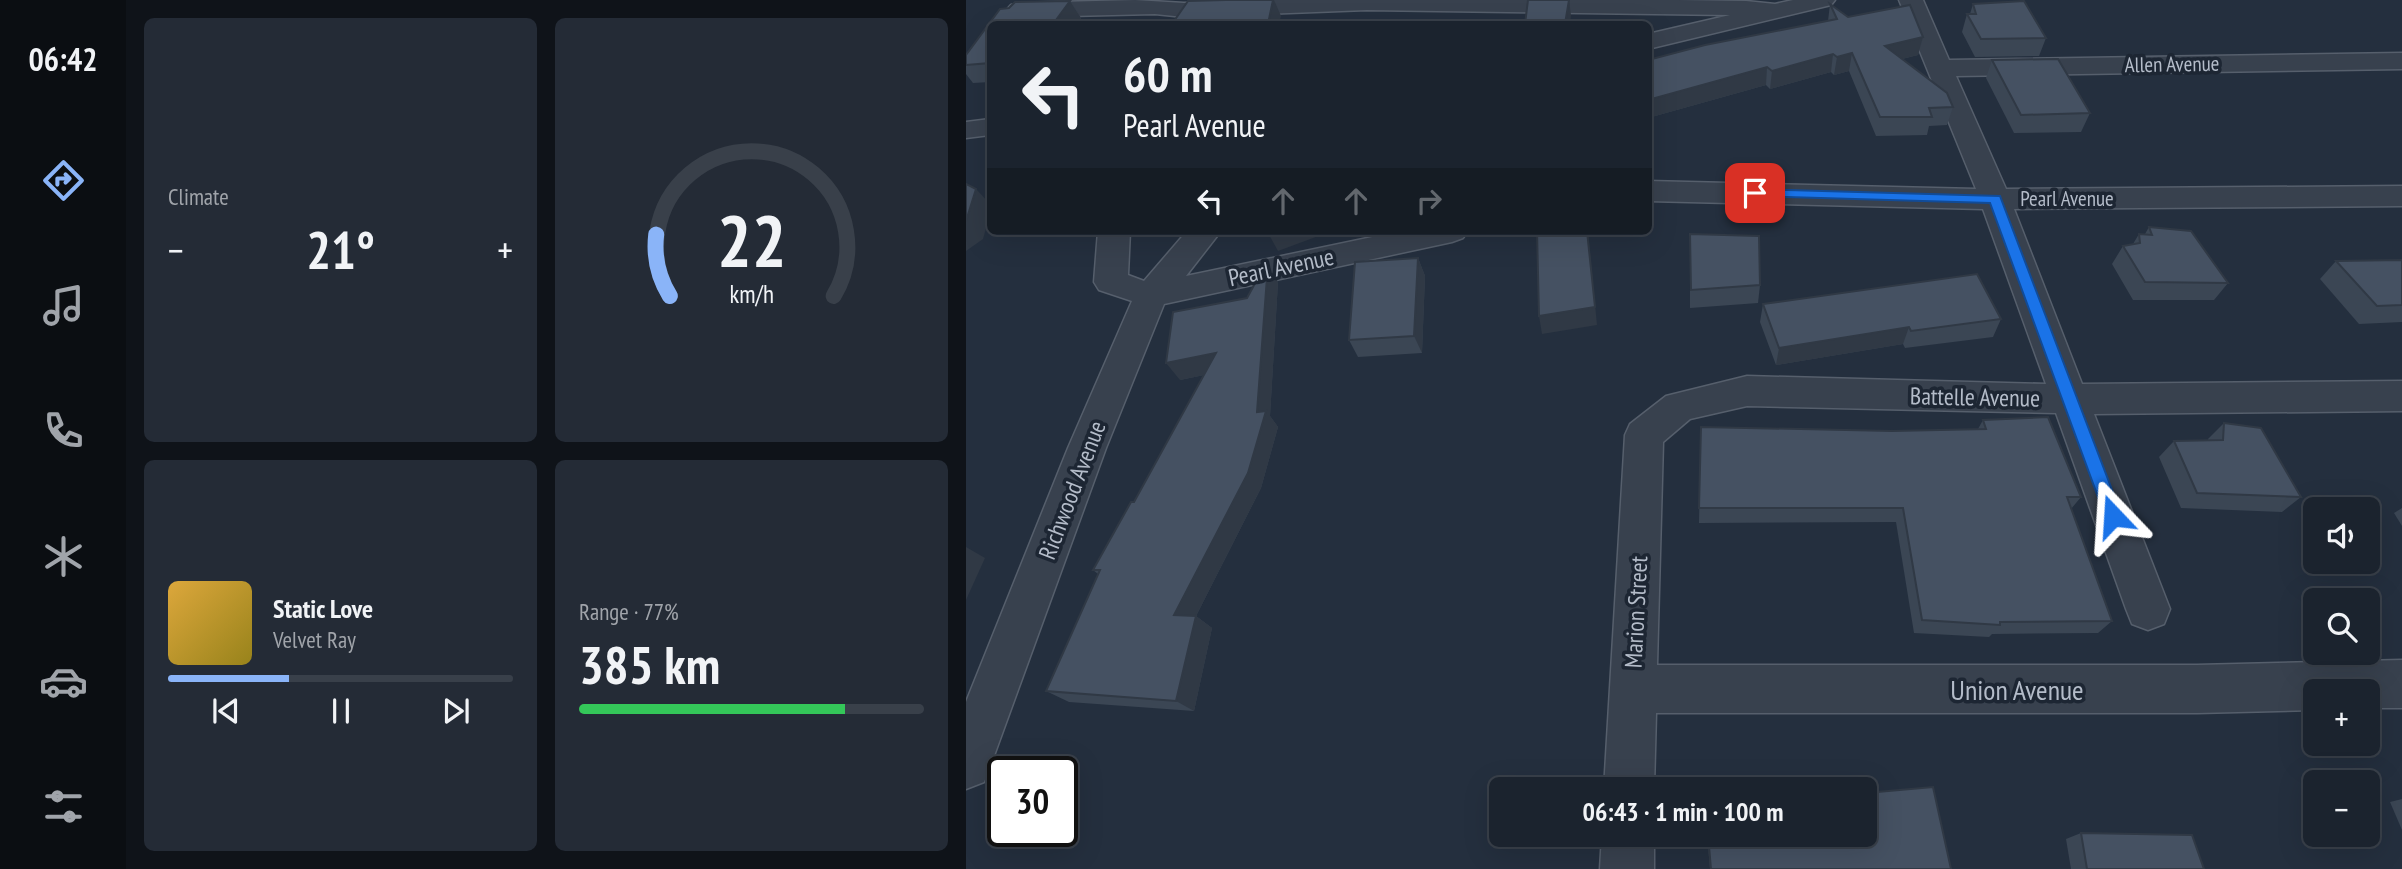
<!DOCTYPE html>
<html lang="en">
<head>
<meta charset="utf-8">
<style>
	:root { --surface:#1b232e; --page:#242b36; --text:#f1f3f6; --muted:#a0a4aa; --line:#39404a; --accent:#8ab4f8 }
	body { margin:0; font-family:"PT Sans Narrow",sans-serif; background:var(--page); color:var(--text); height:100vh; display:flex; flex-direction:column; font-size:26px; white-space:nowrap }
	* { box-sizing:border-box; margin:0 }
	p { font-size:23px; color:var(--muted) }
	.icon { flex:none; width:38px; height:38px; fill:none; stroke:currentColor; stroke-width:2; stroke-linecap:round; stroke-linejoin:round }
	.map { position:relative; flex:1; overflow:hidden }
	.drawer { display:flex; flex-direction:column; gap:18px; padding:18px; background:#0f1319; width:840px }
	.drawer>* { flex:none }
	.top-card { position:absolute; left:21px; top:21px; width:665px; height:214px; border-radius:10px; box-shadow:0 7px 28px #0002,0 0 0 2px var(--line); background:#1b232e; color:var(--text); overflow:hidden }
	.buttons { position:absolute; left:1337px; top:497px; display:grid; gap:14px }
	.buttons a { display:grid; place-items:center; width:77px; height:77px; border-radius:10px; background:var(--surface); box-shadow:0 7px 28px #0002,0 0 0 2px var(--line); font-size:35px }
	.speed { position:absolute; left:21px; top:756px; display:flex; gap:14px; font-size:35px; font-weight:700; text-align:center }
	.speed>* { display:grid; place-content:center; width:91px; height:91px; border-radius:50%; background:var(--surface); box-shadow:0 7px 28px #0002,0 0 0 2px var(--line); line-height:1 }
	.speed .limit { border:4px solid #111; border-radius:10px; background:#fff; color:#111 }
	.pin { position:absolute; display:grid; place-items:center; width:60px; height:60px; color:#fff; margin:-30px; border-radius:14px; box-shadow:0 4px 10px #0006 }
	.me { position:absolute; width:77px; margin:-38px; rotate:340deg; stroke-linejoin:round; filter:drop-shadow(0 0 5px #0008) }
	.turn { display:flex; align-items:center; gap:24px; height:147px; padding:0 21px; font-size:32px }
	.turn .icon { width:91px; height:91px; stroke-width:2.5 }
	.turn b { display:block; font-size:49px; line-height:60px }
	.lanes { display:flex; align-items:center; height:66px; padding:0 21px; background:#0003; justify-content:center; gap:35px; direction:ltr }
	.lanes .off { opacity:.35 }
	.big { font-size:52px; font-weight:700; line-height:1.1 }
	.drawer .widget { flex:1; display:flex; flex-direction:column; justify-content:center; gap:10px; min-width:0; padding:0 24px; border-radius:10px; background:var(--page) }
	.drawer .dial { align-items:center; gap:0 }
	.dial svg { height:182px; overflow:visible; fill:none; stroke:var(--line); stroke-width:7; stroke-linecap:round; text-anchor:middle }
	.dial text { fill:var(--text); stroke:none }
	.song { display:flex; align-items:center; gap:21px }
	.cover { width:84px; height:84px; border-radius:10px; background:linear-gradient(135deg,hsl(40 70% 55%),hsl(50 70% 35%)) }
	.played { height:7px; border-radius:4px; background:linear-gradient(90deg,var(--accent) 35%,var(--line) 35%) }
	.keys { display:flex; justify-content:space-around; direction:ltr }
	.heat { display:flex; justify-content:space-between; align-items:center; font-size:38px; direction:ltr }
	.charge { height:10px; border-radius:5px; background:linear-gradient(90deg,#34c759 77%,var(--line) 0) }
	.drawer .tiles { flex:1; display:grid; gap:18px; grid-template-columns:repeat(2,1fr) }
	.trip { position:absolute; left:523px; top:777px; width:388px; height:70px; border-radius:10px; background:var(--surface); box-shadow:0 7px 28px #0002,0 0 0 2px var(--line); font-weight:700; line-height:70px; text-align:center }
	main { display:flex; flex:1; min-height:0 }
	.dock { display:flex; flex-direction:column; width:126px; justify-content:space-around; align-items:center; background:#0b0e12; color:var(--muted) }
	.dock .icon { width:49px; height:49px }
	.dock .selected { color:var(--accent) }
	.dock b { font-size:32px; color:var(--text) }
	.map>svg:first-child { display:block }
</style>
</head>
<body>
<main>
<nav class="dock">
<b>06:42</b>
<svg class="icon selected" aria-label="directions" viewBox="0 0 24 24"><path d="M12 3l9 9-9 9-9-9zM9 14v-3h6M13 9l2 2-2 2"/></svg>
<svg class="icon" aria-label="music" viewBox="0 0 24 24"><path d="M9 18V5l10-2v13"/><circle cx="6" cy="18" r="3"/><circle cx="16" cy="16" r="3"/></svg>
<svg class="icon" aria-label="phone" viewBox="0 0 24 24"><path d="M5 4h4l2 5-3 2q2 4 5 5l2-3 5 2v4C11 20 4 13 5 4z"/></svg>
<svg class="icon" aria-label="climate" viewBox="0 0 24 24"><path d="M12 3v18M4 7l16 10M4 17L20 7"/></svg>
<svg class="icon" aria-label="car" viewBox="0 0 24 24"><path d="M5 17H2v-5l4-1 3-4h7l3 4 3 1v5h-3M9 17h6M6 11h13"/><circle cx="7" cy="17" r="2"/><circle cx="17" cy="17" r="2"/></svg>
<svg class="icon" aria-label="filters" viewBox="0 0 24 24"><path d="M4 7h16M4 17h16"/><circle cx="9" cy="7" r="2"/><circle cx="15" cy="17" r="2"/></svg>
</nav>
<section class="drawer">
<div class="tiles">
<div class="widget"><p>Climate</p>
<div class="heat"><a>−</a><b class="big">21°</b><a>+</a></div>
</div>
<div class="widget dial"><svg viewBox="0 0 100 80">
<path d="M14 69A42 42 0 1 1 86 69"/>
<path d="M14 69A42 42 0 0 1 8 42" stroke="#8ab4f8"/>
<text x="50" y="56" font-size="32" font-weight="700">22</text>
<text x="50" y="72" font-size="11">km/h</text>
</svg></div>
<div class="widget">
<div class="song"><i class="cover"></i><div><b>Static Love</b><p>Velvet Ray</p></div></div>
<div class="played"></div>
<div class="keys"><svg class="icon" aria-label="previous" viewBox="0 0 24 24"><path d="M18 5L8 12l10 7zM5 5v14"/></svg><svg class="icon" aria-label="pause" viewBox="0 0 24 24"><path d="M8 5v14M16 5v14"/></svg><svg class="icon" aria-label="next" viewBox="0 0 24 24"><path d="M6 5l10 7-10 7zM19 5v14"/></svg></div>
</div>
<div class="widget"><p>Range · 77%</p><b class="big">385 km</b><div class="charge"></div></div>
</div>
</section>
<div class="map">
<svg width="1436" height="869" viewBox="0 0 1436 869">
	<rect width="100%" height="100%" fill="#242f3e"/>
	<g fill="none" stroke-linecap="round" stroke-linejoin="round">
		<g stroke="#565f6c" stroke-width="3">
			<g id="minor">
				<polygon points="169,0 218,3 293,0 713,0 780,1 809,4 827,0 869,0 865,5 682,49 682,34 764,15 401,10 218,17 189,14 60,17 53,24 28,24 45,5 53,3"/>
				<polygon points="933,0 957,0 983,60 1436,53 1436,69 990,76 1040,189 1436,186 1436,206 1048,209 1116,384 1436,381 1436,411 1128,414 1204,609 1198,624 1182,630 1166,624 1160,609 1090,413 781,406 724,419 697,442 691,665 1231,665 1436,660 1436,708 1402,708 1402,691 1349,691 1349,710 1231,713 690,713 688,789 638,789 659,435 664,424 700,396 781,376 1080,384 1017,209 682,201 682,181 1010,189"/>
				<polygon points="24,119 24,135 0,138 0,122"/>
				<polygon points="132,231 164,231 162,275 178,281 221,231 255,231 220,276 435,231 502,231 497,238 486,242 198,304 140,448 25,764 18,782 0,789 0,702 102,448 166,301 133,290 128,282"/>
				<polygon points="636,835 688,835 688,869 634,869"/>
			</g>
		</g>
		<use href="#minor" fill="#38414e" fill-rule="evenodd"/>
	</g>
	<g fill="#3b4654">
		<polygon points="104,1 115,18 111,24 24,24 24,82 7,83 0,74 0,55 34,9 43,8 49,2"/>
		<polygon points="864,4 882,17 957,37 952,55 936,59 987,107 981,125 963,126 961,135 910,136 883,71 868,75 865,72 804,89 800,85 682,118 862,21"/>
		<polygon points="1007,4 1080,38 1073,56 1009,57 996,32 1001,14 1004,14"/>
		<polygon points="1026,60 1124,113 1115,132 1048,133 1020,78"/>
		<polygon points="1183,227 1262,283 1248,300 1167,300 1146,264 1157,246 1167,244 1173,234 1179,234"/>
		<polygon points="724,234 794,285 792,303 724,308"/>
		<polygon points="452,258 459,276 456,353 392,357 383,340"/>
		<polygon points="1436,260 1436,322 1393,324 1354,279 1370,261"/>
		<polygon points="302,264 312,282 304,416 312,427 295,488 230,616 246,628 228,711 103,702 80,691 132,574 127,570 168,502 238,375 214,380 281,298"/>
		<polygon points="797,304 1035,319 1027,337 939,348 937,344 810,365 794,322"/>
		<polygon points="1017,420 1115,497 1105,509 1146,621 1132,633 1026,634 1023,637 948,633 930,522 733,523 735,427 926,431 1012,429"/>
		<polygon points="1258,423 1335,497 1316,512 1215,508 1193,457 1208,441 1242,440 1242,439"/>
		<polygon points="1436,508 1436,526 1428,513"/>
		<polygon points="1436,799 1436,830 1424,802"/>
		<polygon points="1115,833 1238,869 1105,869 1100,839"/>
		<polygon points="741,835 900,835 985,869 744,869"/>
	</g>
	<g fill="#303945">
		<polygon points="307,0 308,0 315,16 313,24 302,24"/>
		<polygon points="603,0 605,15 604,24 599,24"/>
		<polygon points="104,1 115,18 111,24 87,24"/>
		<polygon points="957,37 952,55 915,64 919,46"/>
		<polygon points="886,53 883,71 868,75 871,57"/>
		<polygon points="867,54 865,72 804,89 806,71"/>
		<polygon points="801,67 800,85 682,118 682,100"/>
		<polygon points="10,189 24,204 24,214 17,239 0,251 0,221"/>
		<polygon points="308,231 366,231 312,251 302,233"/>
		<polygon points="622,231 631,325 576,334 573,316"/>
		<polygon points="452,258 459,276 456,353 448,336"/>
		<polygon points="302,264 312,282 304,416 312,427 295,488 230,616 246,628 228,711 210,701 208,615"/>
		<polygon points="943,327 937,344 810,365 813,348"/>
		<polygon points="250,353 263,370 214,380 200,363"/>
		<polygon points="0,547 19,558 0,600"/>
	</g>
	<g fill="#455162" stroke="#303945" stroke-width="2">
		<polygon points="260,0 307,0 302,24 206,24 222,1"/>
		<polygon points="562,0 603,0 599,24 559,24"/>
		<polygon points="104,1 87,24 24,24 24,63 0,65 0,55 34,9 43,8 49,2"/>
		<polygon points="1058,1 1080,38 1015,39 1001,14 1010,14 1007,4"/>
		<polygon points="864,4 882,17 944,5 957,37 919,46 981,93 987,107 963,108 966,117 914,117 886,53 871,57 867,54 806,71 801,67 682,100 682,60 739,45 871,19"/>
		<polygon points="1092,59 1124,113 1055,115 1026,60"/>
		<polygon points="0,184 10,189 0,221"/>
		<polygon points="1183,227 1225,231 1262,283 1179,282 1157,246 1174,243 1173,234 1186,235"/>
		<polygon points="571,231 621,231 629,307 573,316"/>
		<polygon points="724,234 793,236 794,285 725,290"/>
		<polygon points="452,258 448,336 383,340 389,262"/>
		<polygon points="1436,260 1436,305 1411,306 1370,261"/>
		<polygon points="302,264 291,412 300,411 282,473 208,615 230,616 210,701 80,691 134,570 127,570 165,502 168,502 250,353 200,363 207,312 281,298 299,265"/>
		<polygon points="1011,274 1035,319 945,331 943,327 813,348 797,304"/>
		<polygon points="1082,417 1115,497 1101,497 1146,621 1034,622 1034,625 956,620 937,508 733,508 735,427 926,431 1020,429 1017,420"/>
		<polygon points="1258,423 1295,428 1335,497 1231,493 1208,441 1257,440"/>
		<polygon points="967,787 985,869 745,869 742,835 900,835 900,793"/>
		<polygon points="1115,833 1226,835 1238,869 1121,869"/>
	</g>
	<polygon fill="#1a73e8" stroke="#114b97" stroke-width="2" points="789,189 1034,196 1156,516 1153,521 1147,523 1141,521 1139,516 1024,203 785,196 783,193"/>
	<g text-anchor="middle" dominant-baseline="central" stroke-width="7" stroke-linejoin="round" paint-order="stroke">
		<g font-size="21" fill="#b4bcc9" stroke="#1d2633">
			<text transform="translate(1206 64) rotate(-1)">Allen Avenue</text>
			<text x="1101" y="198">Pearl Avenue</text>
		</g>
		<g font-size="24" fill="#b4bcc9" stroke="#1d2633">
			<text transform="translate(315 267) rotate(-12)">Pearl Avenue</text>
			<text transform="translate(1009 397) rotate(1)">Battelle Avenue</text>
			<text transform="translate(106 490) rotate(-69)">Richwood Avenue</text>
			<text transform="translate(670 612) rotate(-87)">Marion Street</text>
		</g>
		<g font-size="28" fill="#b4bcc9" stroke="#1d2633">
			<text x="1051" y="689">Union Avenue</text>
		</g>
	</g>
</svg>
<div class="buttons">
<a><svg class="icon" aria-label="sound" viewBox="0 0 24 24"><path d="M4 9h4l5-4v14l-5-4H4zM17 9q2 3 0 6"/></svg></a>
<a><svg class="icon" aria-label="search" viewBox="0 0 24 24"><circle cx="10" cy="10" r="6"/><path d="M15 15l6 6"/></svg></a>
<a>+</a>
<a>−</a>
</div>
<div class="speed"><div class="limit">30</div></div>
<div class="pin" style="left:789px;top:193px;background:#d93025"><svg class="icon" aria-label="arrive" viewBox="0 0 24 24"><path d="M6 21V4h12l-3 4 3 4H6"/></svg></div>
<svg class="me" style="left:1147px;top:516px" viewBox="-20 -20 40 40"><path d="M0-17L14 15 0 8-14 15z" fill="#1a73e8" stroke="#fff" stroke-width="4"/></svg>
<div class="trip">06:43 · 1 min · 100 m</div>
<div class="top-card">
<div class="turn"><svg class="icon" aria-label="left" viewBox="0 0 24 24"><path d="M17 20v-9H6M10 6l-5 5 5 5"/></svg><div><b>60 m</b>Pearl Avenue</div></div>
<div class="lanes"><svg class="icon" aria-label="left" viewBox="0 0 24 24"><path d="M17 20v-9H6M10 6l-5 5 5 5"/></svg><svg class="icon off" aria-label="ahead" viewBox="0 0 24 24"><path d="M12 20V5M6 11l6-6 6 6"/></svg><svg class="icon off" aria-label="ahead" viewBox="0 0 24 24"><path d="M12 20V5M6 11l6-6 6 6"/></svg><svg class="icon off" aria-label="right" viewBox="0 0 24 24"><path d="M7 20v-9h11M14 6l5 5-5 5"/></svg></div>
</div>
</div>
</main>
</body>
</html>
